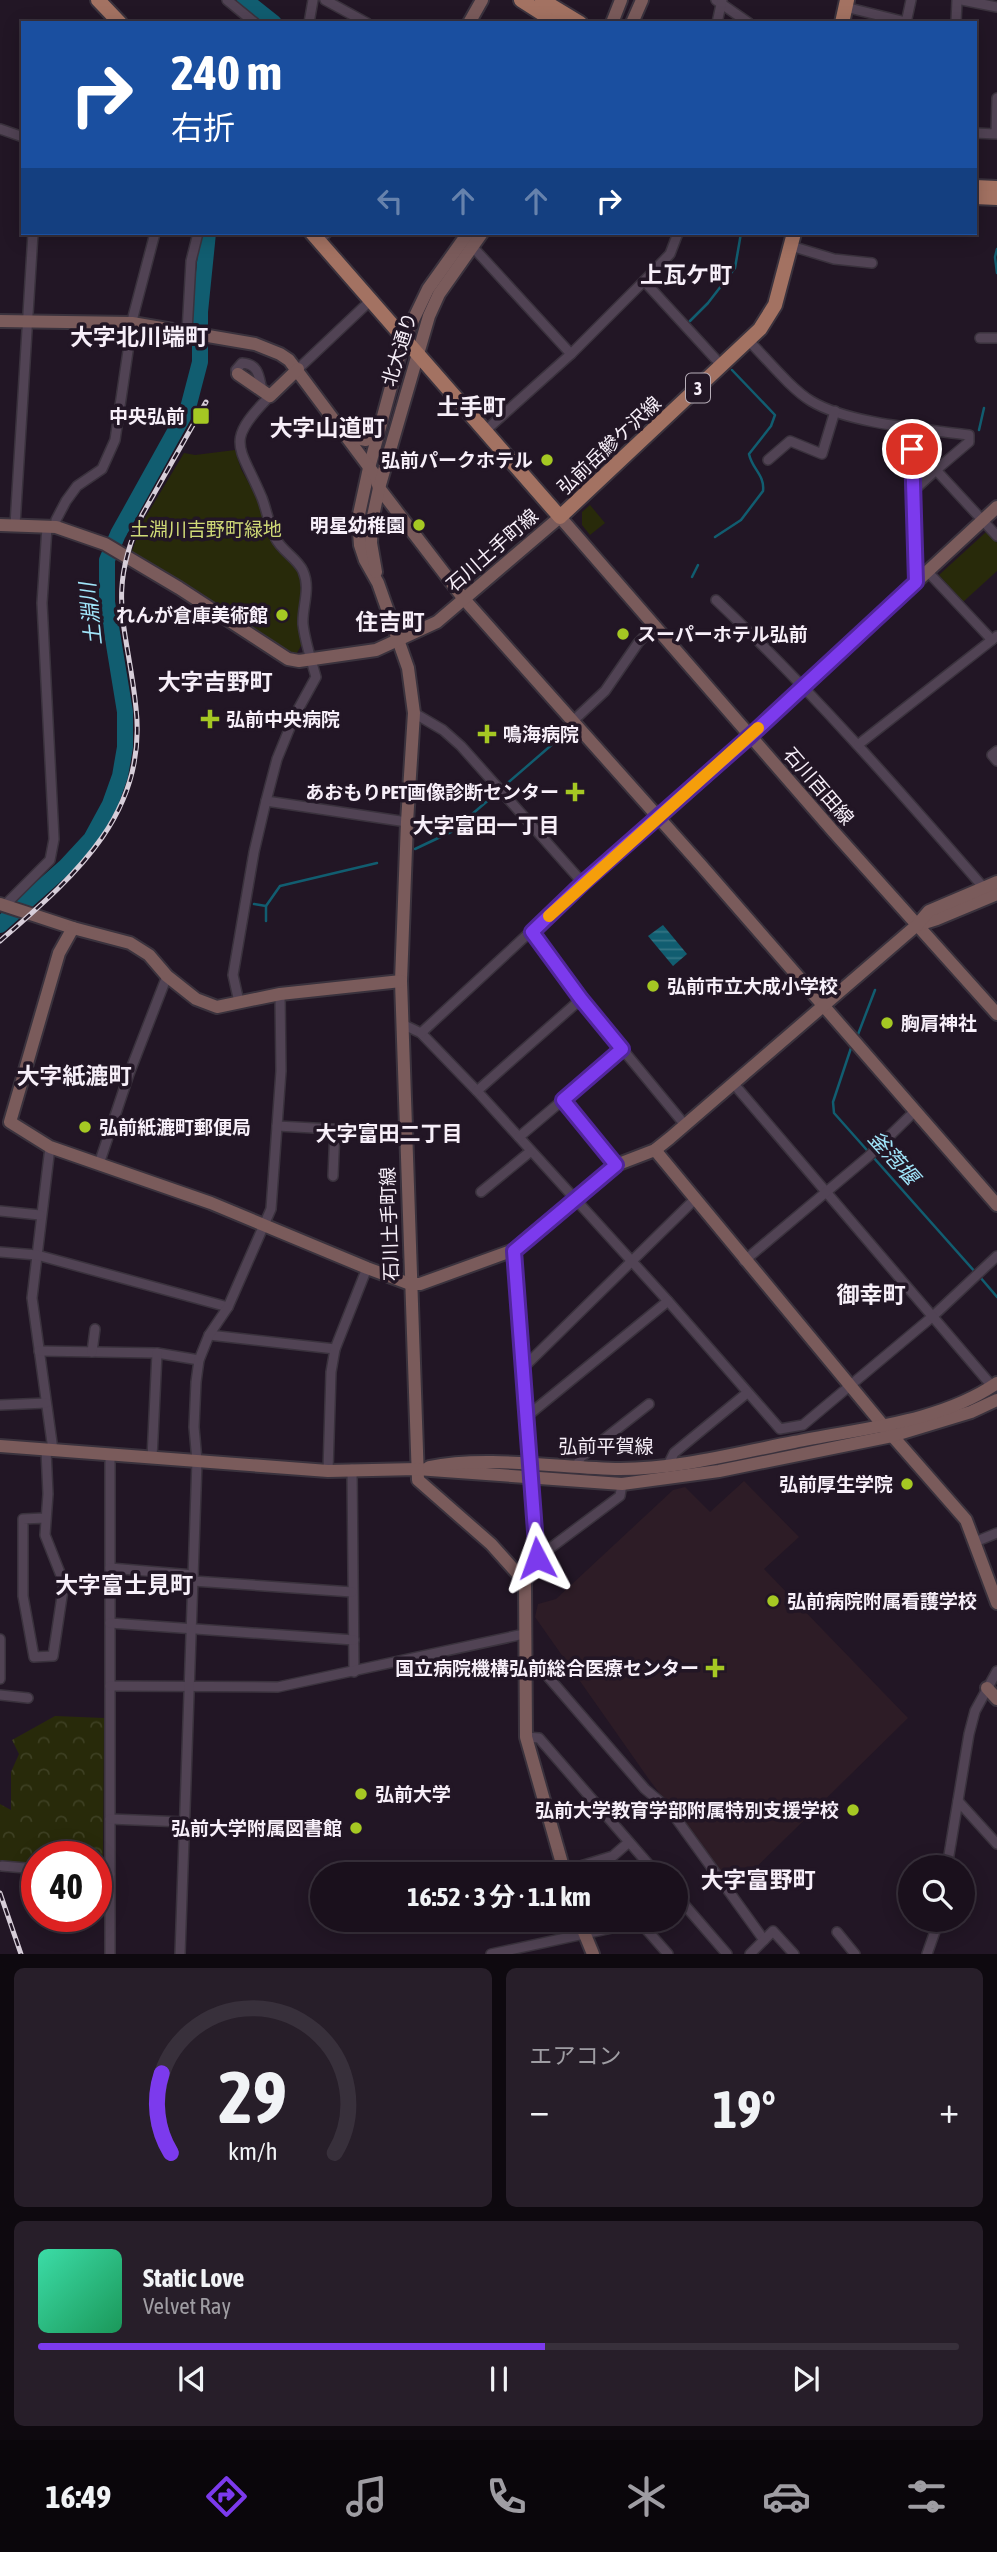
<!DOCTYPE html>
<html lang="ja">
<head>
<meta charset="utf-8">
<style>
	:root { --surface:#1a101c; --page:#271e29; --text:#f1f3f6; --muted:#9f9da3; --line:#38303b; --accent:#7c3aed }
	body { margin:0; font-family:"Asap Condensed","Noto Sans JP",sans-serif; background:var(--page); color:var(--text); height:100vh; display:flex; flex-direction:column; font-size:26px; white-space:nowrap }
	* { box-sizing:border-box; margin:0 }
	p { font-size:23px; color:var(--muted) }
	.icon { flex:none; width:38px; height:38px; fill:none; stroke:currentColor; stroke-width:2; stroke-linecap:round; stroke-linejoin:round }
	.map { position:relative; height:1954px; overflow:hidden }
	.side { display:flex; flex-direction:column; gap:14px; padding:14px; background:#0e090f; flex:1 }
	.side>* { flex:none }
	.top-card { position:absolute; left:21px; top:21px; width:956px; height:214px; border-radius:0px; box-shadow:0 4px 18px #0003,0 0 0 2px var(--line); background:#1a4fa0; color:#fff; overflow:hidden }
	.controls { position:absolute; left:898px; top:1855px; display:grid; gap:14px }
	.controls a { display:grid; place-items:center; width:77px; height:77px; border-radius:50%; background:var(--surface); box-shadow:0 4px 18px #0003,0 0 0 2px var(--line); font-size:35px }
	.speed { position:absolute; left:21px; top:1841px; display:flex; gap:14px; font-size:35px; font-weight:700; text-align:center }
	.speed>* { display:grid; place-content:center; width:91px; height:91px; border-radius:50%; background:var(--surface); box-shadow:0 4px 18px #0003,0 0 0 2px var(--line); line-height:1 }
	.speed .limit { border:10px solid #d22; background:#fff; color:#111 }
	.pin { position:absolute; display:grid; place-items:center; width:60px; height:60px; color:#fff; margin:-30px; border:4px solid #fff; border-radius:50%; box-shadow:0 2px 7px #0007 }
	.me { position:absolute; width:77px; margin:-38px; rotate:356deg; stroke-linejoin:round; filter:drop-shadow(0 0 5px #0008) }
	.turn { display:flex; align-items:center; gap:24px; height:147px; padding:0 35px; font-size:32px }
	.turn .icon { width:91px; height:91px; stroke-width:2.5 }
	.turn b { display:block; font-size:49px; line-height:60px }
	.lanes { display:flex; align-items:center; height:66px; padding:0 35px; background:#0003; justify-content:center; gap:35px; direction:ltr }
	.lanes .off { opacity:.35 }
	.big { font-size:52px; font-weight:700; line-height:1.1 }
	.side .tile { flex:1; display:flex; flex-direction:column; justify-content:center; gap:10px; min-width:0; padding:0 24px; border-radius:10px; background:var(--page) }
	.side .dial { align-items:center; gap:0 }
	.dial svg { height:182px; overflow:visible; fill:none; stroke:var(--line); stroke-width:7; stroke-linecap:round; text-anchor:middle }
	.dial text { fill:var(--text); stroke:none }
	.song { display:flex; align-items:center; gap:21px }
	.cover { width:84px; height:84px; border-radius:10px; background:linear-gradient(135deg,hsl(160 70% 55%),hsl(150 70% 35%)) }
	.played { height:7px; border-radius:4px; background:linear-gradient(90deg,var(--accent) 55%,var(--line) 55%) }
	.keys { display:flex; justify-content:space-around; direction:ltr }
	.heat { display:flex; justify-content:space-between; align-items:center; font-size:38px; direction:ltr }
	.side .tiles { flex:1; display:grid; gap:14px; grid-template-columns:1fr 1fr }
	.tile:last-child { grid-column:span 2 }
	.trip { position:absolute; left:310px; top:1862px; width:378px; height:70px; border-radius:35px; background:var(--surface); box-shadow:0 4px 18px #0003,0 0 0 2px var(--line); font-weight:700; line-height:70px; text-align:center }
	.dock { display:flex; height:112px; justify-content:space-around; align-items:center; background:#0a060b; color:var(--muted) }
	.dock .icon { width:49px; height:49px }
	.dock .on { color:var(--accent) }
	.dock b { font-size:32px; color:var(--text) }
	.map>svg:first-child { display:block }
</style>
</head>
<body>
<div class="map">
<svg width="997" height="1954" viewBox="0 0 997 1954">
	<defs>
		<pattern id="forest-crowns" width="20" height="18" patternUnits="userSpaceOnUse" patternTransform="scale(1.75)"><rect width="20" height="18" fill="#282a0a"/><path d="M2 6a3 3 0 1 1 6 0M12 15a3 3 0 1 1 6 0" fill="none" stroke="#3d3f22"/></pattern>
		<pattern id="water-rules" width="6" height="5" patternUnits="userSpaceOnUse" patternTransform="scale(1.75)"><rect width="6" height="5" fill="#115d70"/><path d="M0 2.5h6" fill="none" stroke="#347585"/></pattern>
	</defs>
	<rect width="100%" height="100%" fill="#221625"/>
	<polygon fill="#2d1c26" points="744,1481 799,1537 764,1569 908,1718 732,1891 648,1778 535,1617 538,1604 556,1599 673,1490 685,1487 710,1512"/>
	<g fill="#282a0a">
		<polygon points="235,450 241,469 300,575 302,608 299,623 302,644 297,653 292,655 182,582 131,554 142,523 184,453 195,455"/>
		<polygon points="590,505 605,523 590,535 582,525 582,512"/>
		<polygon points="986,532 997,543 997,571 963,602 939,575"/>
	</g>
	<polygon fill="url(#forest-crowns)" points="55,1716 104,1718 103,1870 96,1870 96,1857 37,1857 37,1866 0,1863 0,1804 11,1810 11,1772 19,1754 12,1740"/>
	<polygon fill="url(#water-rules)" points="663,925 687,954 673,966 648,936"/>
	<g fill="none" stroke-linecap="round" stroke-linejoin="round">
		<g stroke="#115d70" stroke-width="2.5">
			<polyline points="997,249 995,257 997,273"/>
			<polyline points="690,321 708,303 735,268 741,233"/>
			<polyline points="979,430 984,408"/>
			<path d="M715,537L741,520L763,491C765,475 752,469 749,454L771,426L775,415L732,370"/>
			<polyline points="692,577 698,565"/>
			<polyline points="503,787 555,742"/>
			<polyline points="415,849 451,832 498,792"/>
			<polyline points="254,904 266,906"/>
			<polyline points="266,921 266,906 280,886 377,863"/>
			<polyline points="857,1037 875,990"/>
			<polyline points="851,1048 833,1102 834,1113 976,1273"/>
			<polyline points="980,1277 997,1297"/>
		</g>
		<g stroke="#115d70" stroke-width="16">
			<polyline points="245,0 274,23"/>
			<polyline points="0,925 66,866 91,839 110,804 120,776 125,747 125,712 107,602 107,560 118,534 188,408 200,362 200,312 208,233"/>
		</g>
		<g stroke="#3a323d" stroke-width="12">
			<g id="street">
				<polyline points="227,0 255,23"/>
				<polyline points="325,0 367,23"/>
				<polyline points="716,0 749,23"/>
				<polyline points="962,0 997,7"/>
				<polyline points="845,7 906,22"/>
				<polyline points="309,23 313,0"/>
				<polyline points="717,23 722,0"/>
				<polyline points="906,23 911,0"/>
				<polyline points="956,23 957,0"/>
				<polyline points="0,129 23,137"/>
				<polyline points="975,133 996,134 997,98"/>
				<polyline points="460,233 571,354"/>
				<polyline points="319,241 327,233"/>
				<polyline points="791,246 834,259 872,263"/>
				<polyline points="644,281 722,366"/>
				<polyline points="187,332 191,261 198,233"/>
				<polyline points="980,338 997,338"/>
				<path d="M749,341C766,358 791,389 811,401C849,424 924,429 969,435V442L936,470L997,536"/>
				<polyline points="298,369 371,300"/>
				<path d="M238,374L236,370L242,363C259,364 259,377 262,390"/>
				<polyline points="911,427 916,582"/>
				<polyline points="485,431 571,354 644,281 670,254 678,233"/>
				<polyline points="768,460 790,441 822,454 835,411"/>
				<polyline points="912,492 936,470"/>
				<polyline points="15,525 33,233"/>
				<polyline points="56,527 56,520 66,501 77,486 102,469 115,440 133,317 155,233"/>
				<polyline points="927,571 992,640"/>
				<path d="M716,600C811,690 898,789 984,888"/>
				<polyline points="414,713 443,730 461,746 583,883"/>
				<polyline points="573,721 605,691 638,643 654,626"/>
				<polyline points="859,744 997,636"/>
				<polyline points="997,751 992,755 997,761"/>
				<polyline points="266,801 407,822"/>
				<polyline points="5,905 50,860 54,839 42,603 47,527"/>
				<polyline points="532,932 581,999 685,1125"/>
				<path d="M239,1002L233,975L254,852L266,801L277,759L295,715L316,677C311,659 305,642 303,624C302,607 311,589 303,571C298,559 282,551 276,539C269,526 267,511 262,498C240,445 223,443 270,396"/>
				<polyline points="402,1024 421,1033 477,1091 668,1301 780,1429 803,1425 932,1317 997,1256"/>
				<polyline points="421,1033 583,883 659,818"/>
				<polyline points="733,1083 992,1386"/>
				<polyline points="477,1091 581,999"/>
				<polyline points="563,1100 616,1165"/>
				<polyline points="277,1126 406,1133"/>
				<polyline points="519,1137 623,1049"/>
				<polyline points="50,1147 32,1298 53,1450"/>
				<polyline points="99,1164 129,1074 167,976"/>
				<polyline points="333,1176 335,1129"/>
				<polyline points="481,1192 531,1151"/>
				<polyline points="0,1211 40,1215"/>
				<polyline points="0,1252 37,1255 228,1307"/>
				<polyline points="744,1261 869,1156 915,1111"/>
				<polyline points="209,1335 335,1349"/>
				<polyline points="39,1351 157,1353 199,1360"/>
				<polyline points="92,1352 95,1329"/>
				<polyline points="523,1368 694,1200"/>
				<polyline points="0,1405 46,1403"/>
				<polyline points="526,1417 668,1301"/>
				<polyline points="110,1455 110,1954"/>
				<polyline points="152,1458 157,1353"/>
				<polyline points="668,1465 674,1453 747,1393"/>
				<polyline points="577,1467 580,1458 649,1404"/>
				<polyline points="352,1469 354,1672"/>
				<polyline points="328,1471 331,1372 335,1349 367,1268"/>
				<polyline points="45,1518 23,1519 23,1596 34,1657 53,1656 64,1583 45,1535 48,1494 46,1450"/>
				<polyline points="975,1542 997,1533"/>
				<polyline points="537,1558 620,1496 622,1484"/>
				<polyline points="110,1568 193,1575"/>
				<polyline points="193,1581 352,1592"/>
				<polyline points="110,1623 354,1640"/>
				<polyline points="0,1639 0,1679"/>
				<polyline points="524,1665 537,1664 645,1789 670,1810 764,1940"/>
				<polyline points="110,1686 278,1687 524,1634"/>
				<polyline points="0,1695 28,1698"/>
				<polyline points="526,1737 539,1738 657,1874"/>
				<polyline points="958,1801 997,1844"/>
				<polyline points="110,1819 184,1822"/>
				<polyline points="589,1864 598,1874"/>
				<polyline points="2,1866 37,1869"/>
				<polyline points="947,1867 969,1734 975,1711 997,1671"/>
				<polyline points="564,1871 613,1856 629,1842"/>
				<polyline points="96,1873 110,1874"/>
				<polyline points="676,1895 727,1954"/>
				<polyline points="638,1920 668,1954"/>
				<polyline points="837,1932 855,1954"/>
				<polyline points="180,1954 197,1461 194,1427 196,1382 199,1360 209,1335 228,1307 271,1209 281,1071 280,994"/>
				<polyline points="491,1954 640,1922"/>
				<polyline points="750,1954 773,1931 794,1954"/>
				<polyline points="927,1954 939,1920"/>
			</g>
		</g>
		<g stroke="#3a323d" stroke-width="16">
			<g id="secondary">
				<polyline points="469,23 482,0"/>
				<polyline points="612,23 621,0"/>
				<polyline points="632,23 642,0"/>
				<polyline points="468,233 428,289 404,339 369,468 358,519 360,545 365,560 378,583 408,668 414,713 407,822 401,981 418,1480 491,1544 525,1582 526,1737 565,1874"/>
				<polyline points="0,321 132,323 255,344 280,354 289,360 375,475 379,488 464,599 700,864 997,1205"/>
				<polyline points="238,374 270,396 298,369"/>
				<polyline points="346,436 366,440 373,435 379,427"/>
				<polyline points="0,525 56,527 105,544 179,588 288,659 299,661 376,650 437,622 560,517 833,831 997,1014"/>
				<polyline points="376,572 371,543 372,521 379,488 429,316 439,294 482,233"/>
				<polyline points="659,818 750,736 997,507"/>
				<polyline points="0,904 73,928 130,943 149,955 167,976 196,999 217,1007 280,994 401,981"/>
				<polyline points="918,925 937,919 997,894"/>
				<polyline points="73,928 59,953 10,1122 50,1147 211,1203 367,1268 410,1284 420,1284 514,1250 616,1165 655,1150 670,1138 917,925 929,911 997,882"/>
				<polyline points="655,1150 882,1424 966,1520 997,1603"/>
				<polyline points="514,1250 537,1558 525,1582"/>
				<polyline points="0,1446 328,1471 417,1469 622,1484 719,1471 892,1436 971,1412 997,1400"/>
				<path d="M429,1467C486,1455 561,1468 620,1469C678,1469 737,1453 794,1442C861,1428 939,1423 997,1383"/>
				<polyline points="987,1688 997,1699"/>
				<polyline points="579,1920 593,1954"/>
			</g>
		</g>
		<g stroke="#3a323d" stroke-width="18">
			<g id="primary">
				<polyline points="98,0 120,23"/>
				<polyline points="521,0 557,23"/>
				<polyline points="542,0 580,23"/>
				<polyline points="842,23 847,0"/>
				<polyline points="975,187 997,188"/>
				<polyline points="975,197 997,198"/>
				<polyline points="312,233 560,517 760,329 775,305 794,233"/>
			</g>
		</g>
		<use href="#street" stroke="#514354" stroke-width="9"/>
		<use href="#secondary" stroke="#7a5b5b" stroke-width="12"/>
		<use href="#primary" stroke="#a37262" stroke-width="14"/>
		<g stroke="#d7ced9" stroke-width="5">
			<g id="rail">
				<path d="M0,941C73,877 148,815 136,708C128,628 105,595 142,515L206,402"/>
				<polyline points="0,1893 21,1954"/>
			</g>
		</g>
		<use href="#rail" stroke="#221625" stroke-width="2.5" stroke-dasharray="8" stroke-linecap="butt"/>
	</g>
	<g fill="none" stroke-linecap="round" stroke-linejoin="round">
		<g stroke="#51269a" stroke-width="18">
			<polyline id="route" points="537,1558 514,1251 616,1165 563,1100 622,1049 581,999 532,932 583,883 750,736 916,582 912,449"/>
		</g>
		<use href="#route" stroke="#7c3aed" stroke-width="12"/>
		<polyline stroke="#f59e0b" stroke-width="12" points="549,916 758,728"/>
	</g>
	<g fill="#a5c823" stroke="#221625" stroke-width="2.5">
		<rect x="192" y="407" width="18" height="18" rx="3.5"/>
		<circle cx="547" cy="460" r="7"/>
		<circle cx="419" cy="525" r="7"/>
		<circle cx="282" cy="615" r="7"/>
		<circle cx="623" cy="634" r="7"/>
		<path d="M206.5 708.5h7v7h7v7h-7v7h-7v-7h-7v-7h7z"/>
		<path d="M483.5 723.5h7v7h7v7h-7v7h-7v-7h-7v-7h7z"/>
		<path d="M571.5 781.5h7v7h7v7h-7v7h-7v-7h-7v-7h7z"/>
		<circle cx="653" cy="986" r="7"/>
		<circle cx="887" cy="1023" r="7"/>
		<circle cx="85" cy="1127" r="7"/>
		<circle cx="907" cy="1484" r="7"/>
		<circle cx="773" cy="1601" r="7"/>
		<path d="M711.5 1657.5h7v7h7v7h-7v7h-7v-7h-7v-7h7z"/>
		<circle cx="361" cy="1794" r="7"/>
		<circle cx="853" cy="1810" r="7"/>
		<circle cx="356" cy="1828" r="7"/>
	</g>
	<g text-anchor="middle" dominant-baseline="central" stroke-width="7" stroke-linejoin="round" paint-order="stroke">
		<rect fill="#221625" stroke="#b7aeb9" stroke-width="2" x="686" y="373.5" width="24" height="29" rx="5"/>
		<g font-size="18" font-weight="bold" fill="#f7eff9">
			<text x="698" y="388">3</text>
		</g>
		<g font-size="19" fill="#f7eff9" stroke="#221625">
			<text transform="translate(399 349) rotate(-73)">北大通り</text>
			<text transform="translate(609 445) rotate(-43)">弘前岳鰺ケ沢線</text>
			<text transform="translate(492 550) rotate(-41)">石川土手町線</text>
			<text transform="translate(819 786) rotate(49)">石川百田線</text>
			<text transform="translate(389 1224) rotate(-92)">石川土手町線</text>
			<text x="606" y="1446">弘前平賀線</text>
		</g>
		<g font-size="19" font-weight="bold" fill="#f7eff9" stroke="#221625" text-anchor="end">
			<text x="185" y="416">中央弘前</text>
			<text x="533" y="460">弘前パークホテル</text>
			<text x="405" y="525">明星幼稚園</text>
			<text x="268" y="615">れんが倉庫美術館</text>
			<text x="637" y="634" text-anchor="start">スーパーホテル弘前</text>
			<text x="226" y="719" text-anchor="start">弘前中央病院</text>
			<text x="503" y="734" text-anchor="start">鳴海病院</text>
			<text x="559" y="792">あおもりPET画像診断センター</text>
			<text x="667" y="986" text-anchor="start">弘前市立大成小学校</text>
			<text x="901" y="1023" text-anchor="start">胸肩神社</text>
			<text x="99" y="1127" text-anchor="start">弘前紙漉町郵便局</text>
			<text x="893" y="1484">弘前厚生学院</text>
			<text x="787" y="1601" text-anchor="start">弘前病院附属看護学校</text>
			<text x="699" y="1668">国立病院機構弘前総合医療センター</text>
			<text x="375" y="1794" text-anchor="start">弘前大学</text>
			<text x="839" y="1810">弘前大学教育学部附属特別支援学校</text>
			<text x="342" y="1828">弘前大学附属図書館</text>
		</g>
		<g font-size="19" fill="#d0da77" stroke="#221625">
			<text x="206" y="529">土淵川吉野町緑地</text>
		</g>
		<g font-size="21" font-style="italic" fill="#a1e6fb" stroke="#221625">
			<text transform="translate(90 614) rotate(-96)">土淵川</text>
			<text transform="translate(894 1157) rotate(48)">釜萢堰</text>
		</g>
		<g font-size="21" font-weight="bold" fill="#f7eff9" stroke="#221625">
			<text x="486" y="825">大字富田一丁目</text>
			<text x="389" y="1133">大字富田二丁目</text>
		</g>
		<g font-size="23" font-weight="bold" fill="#f7eff9" stroke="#221625">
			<text x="686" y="275">上瓦ケ町</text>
			<text x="139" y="337">大字北川端町</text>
			<text x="471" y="407">土手町</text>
			<text x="327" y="428">大字山道町</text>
			<text x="390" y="622">住吉町</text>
			<text x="215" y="682">大字吉野町</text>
			<text x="74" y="1076">大字紙漉町</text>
			<text x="871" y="1295">御幸町</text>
			<text x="124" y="1585">大字富士見町</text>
			<text x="758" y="1880">大字富野町</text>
		</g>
	</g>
</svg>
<div class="controls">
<a><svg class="icon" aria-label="search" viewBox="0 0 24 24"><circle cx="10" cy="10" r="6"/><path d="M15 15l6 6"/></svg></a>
</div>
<div class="speed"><div class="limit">40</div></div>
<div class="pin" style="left:912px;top:449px;background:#d93025"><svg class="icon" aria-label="arrive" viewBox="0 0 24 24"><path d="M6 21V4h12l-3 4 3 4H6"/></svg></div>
<svg class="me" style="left:537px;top:1558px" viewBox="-20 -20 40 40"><path d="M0-17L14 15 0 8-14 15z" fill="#7c3aed" stroke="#fff" stroke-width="4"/></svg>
<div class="trip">16:52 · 3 分 · 1.1 km</div>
<div class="top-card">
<div class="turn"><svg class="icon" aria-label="right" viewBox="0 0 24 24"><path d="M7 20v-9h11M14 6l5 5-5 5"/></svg><div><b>240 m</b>右折</div></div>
<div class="lanes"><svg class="icon off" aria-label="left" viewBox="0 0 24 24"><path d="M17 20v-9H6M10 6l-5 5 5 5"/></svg><svg class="icon off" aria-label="ahead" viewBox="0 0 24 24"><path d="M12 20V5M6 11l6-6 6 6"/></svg><svg class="icon off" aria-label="ahead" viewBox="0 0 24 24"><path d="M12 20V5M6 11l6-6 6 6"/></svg><svg class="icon" aria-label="right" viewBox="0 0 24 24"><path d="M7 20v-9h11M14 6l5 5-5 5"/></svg></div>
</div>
</div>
<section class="side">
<div class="tiles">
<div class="tile dial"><svg viewBox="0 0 100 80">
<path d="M14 69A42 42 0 1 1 86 69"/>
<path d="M14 69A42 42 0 0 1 10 34" stroke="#7c3aed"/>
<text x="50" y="56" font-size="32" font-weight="700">29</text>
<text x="50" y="72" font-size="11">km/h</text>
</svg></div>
<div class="tile"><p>エアコン</p>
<div class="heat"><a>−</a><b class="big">19°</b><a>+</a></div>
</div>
<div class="tile">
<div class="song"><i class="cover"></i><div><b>Static Love</b><p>Velvet Ray</p></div></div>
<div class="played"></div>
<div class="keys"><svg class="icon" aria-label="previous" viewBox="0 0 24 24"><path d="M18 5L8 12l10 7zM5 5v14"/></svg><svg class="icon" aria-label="pause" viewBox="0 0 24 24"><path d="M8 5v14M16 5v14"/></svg><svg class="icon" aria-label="next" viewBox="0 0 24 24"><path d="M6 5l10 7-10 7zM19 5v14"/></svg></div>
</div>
</div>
</section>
<nav class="dock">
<b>16:49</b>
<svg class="icon on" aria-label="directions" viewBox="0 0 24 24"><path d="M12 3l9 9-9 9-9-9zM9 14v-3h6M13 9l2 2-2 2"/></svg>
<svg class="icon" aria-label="music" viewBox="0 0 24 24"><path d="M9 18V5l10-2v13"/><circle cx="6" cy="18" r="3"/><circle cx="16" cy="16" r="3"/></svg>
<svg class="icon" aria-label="phone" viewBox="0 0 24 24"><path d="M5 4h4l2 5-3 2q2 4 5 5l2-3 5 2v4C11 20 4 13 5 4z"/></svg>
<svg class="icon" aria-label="climate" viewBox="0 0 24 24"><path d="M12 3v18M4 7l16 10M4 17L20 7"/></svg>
<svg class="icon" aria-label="car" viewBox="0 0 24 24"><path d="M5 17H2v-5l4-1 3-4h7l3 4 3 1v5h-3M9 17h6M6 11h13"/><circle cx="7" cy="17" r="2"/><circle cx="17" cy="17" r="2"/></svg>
<svg class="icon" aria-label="filters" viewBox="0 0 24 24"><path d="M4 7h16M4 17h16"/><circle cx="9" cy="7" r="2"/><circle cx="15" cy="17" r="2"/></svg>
</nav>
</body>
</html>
